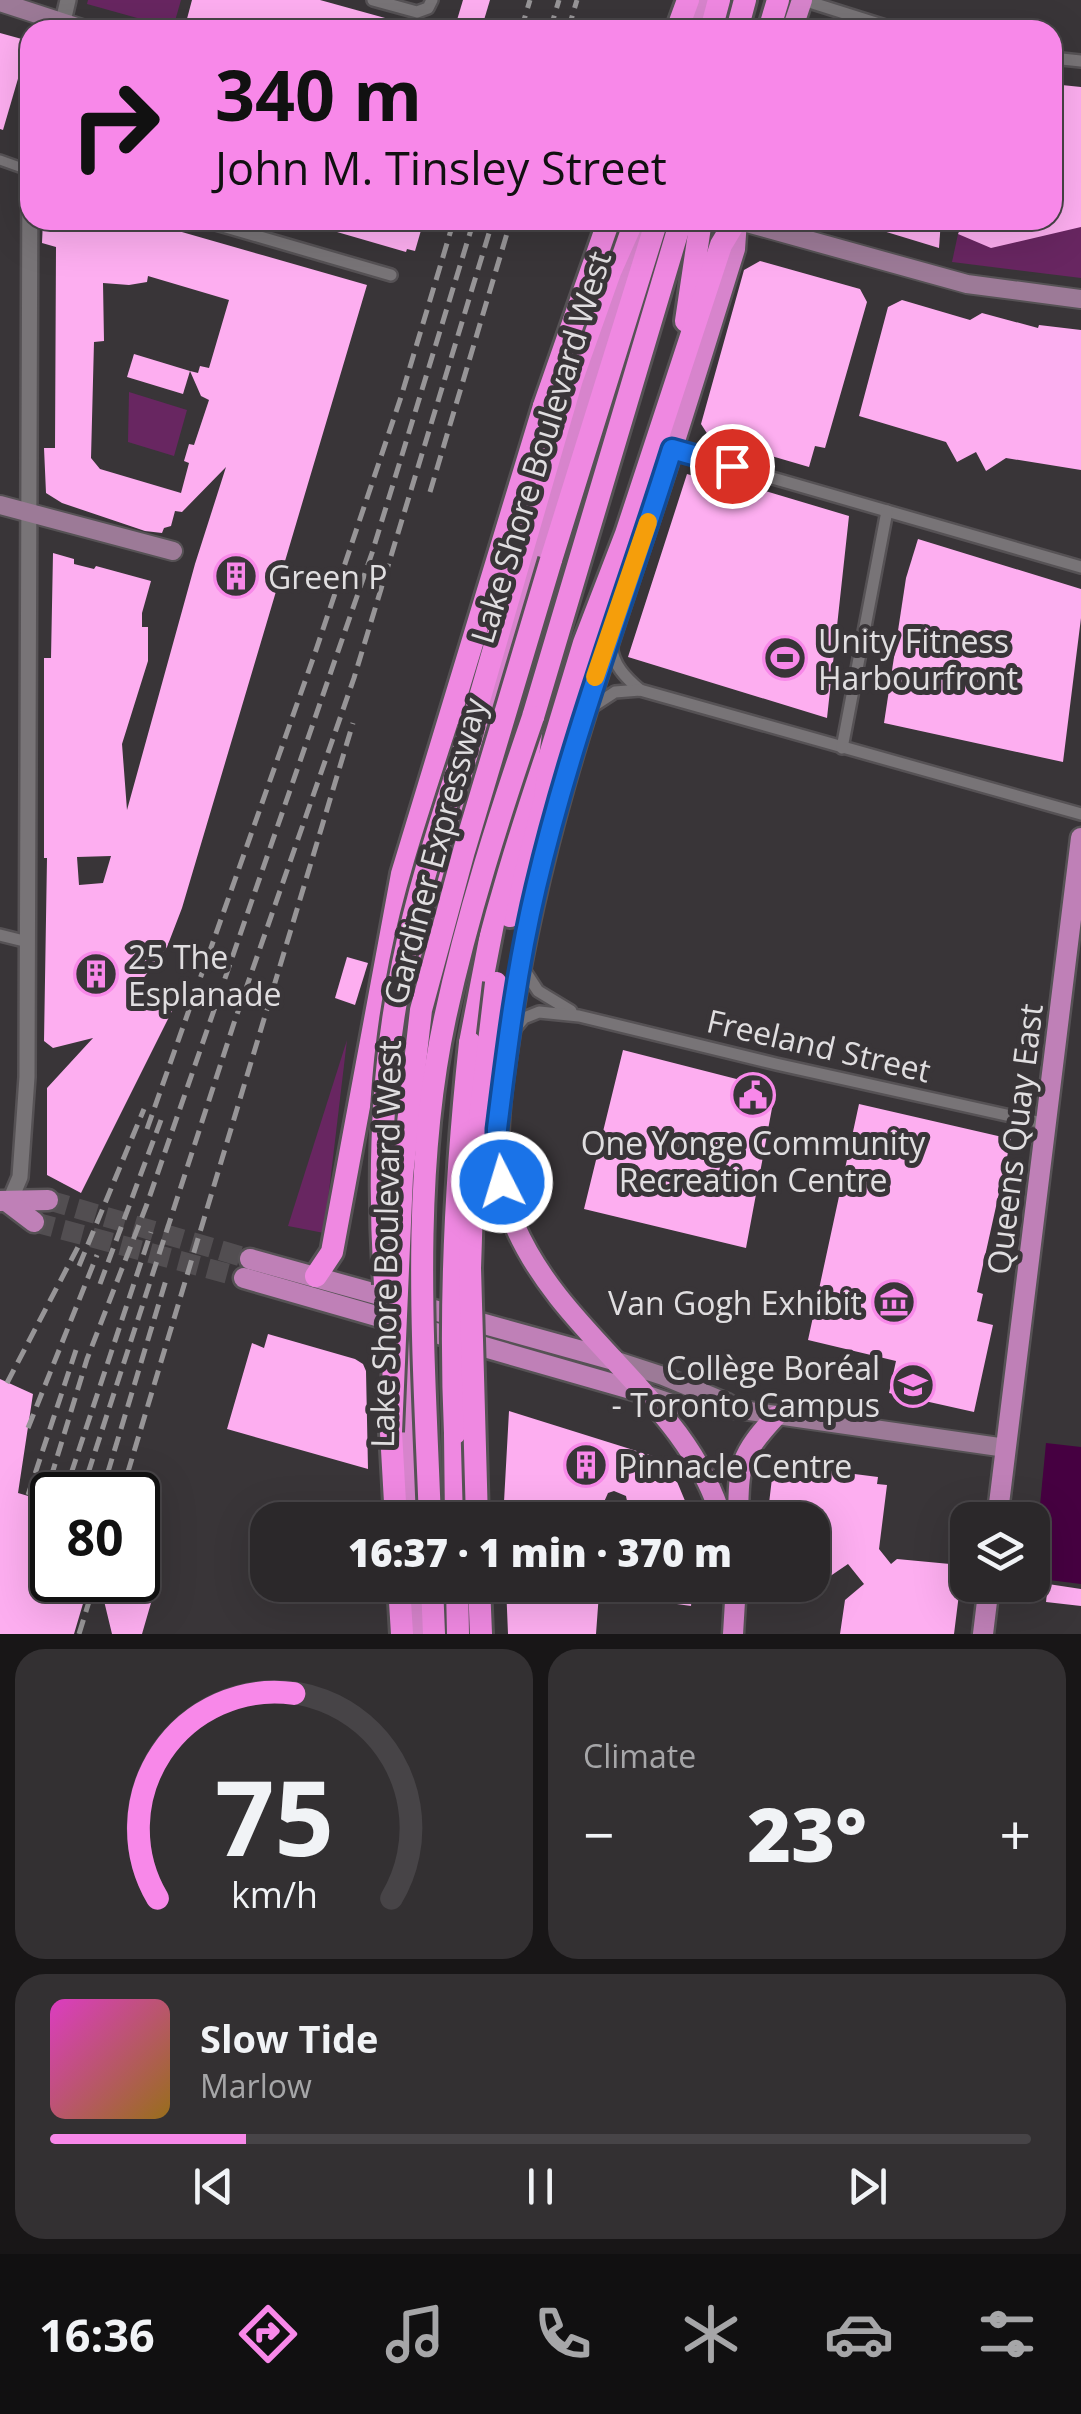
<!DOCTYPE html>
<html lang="en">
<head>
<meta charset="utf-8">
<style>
	:root { --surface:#2b282a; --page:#333032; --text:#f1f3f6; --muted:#a6a6a8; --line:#474447; --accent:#f888e9 }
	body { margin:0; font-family:"Open Sans",sans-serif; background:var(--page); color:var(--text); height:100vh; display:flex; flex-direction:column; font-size:38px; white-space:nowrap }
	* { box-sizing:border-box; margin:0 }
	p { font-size:32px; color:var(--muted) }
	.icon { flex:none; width:55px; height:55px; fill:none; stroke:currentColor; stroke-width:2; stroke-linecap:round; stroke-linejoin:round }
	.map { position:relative; height:1634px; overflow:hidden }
	.panel { display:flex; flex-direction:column; gap:15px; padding:15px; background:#181617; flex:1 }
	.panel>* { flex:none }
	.guide { position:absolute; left:20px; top:20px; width:1042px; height:210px; border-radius:30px; box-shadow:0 10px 40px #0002,0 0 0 2px var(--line); background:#f888e9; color:#111; overflow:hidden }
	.controls { position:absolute; left:950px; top:1502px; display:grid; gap:20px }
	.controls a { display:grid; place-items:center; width:100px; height:100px; border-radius:20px; background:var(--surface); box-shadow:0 10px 40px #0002,0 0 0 2px var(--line); font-size:50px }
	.speed { position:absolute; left:30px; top:1472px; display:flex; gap:20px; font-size:50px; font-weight:700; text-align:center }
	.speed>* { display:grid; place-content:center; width:130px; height:130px; border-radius:50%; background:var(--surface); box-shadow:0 10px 40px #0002,0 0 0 2px var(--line); line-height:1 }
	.speed .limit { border:5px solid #111; border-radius:15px; background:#fff; color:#111 }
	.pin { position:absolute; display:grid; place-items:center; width:85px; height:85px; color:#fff; margin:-42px; border:5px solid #fff; border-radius:50%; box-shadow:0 2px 10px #0007 }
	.me { position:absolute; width:110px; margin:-55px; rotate:355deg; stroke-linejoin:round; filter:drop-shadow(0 0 8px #0008) }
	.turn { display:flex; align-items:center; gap:35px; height:210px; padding:0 30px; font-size:45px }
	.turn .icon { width:130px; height:130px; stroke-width:2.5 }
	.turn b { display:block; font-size:70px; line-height:85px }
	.big { font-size:75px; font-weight:800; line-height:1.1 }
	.panel .tile { flex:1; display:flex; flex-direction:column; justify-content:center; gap:15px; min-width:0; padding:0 35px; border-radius:30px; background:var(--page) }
	.panel .dial { align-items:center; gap:0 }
	.dial svg { height:260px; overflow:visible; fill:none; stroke:var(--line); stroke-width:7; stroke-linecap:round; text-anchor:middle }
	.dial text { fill:var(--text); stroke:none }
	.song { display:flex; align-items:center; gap:30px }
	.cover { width:120px; height:120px; border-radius:15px; background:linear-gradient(135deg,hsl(310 70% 55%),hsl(40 70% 35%)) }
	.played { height:10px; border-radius:5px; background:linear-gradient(90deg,var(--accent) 20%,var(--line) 20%) }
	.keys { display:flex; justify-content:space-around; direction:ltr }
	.heat { display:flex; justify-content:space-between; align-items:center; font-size:55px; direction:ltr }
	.panel .tiles { flex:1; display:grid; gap:15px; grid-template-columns:1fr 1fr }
	.tile:last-child { grid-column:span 2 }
	.trip { position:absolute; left:250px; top:1502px; width:580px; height:100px; border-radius:30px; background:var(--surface); box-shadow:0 10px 40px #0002,0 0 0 2px var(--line); font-weight:800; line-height:100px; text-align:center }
	.menu { display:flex; height:160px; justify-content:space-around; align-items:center; background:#111011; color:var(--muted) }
	.menu .icon { width:70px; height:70px }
	.menu .current { color:var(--accent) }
	.menu b { font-size:45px; color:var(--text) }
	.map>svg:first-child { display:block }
</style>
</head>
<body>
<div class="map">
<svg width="1081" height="1634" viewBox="0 0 1081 1634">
	<rect width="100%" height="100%" fill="#393538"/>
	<g fill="#682661">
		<polygon points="88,0 181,0 173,28 87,4"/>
		<polygon points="1081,227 1081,278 952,262 958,234"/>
		<polygon points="129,392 187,410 174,456 128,442"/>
		<polygon points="347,1040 324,1233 288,1226"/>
	</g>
	<polygon fill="#460041" points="1046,1443 1081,1447 1081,1584 1033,1578"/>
	<g fill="#fdaef0" fill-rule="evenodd">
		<polygon points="192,0 320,0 414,26 413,30 184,30"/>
		<polygon points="463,0 490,0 481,30 454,30"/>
		<polygon points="0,33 29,41 3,130 0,129"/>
		<polygon points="1052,84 1081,87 1081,227 991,248 958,234 964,220 1052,220"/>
		<path d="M43,220H140L367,285L182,908L167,947L139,984L149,989L145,998L174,1007L81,1193L47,1175V1088L93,1038L53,1048L44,1041L47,858H44V658H51L53,553L74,559V564L94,569L96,566L151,581L142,613V627H148V661L122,744L127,810L195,564L226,467L182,512L175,511L171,526L164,528L162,533L145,531L62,503L46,493L44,448H55L56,247L42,243ZM148,276L229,300L209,368L200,366L198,373L190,371L201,396L209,400L194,445L189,444L184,461L189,463L181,493L100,469L91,458L94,342L104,341L103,283L129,285L147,282ZM111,856L103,883L79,885L77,857Z"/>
		<polygon points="307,220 424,220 415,251 407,249 406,252 306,223"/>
		<polygon points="858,220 941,220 939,248 857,223"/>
		<polygon points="760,261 860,289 867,302 825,448 815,446 809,467 710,438 701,424 744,270"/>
		<polygon points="902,300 970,320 982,313 1038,328 1039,325 1081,330 1081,470 1006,458 986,471 976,452 957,462 946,442 859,416 888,307"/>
		<polygon points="134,354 190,371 183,394 127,377"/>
		<polygon points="687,474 734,488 741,488 742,484 849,516 827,718 628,657"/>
		<polygon points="918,539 1081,589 1081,618 1063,762 884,723 906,578"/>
		<polygon points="347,957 368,963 355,1005 335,998"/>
		<polygon points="623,1050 756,1084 760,1089 775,1092 746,1248 584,1209"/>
		<polygon points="859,1104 1011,1139 977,1292 983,1294 977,1321 993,1325 974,1412 889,1393 896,1361 808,1340"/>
		<polygon points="268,1334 355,1359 363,1364 366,1371 368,1469 227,1429 252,1343 264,1348"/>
		<polygon points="0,1379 33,1394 18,1493 52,1503 52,1580 90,1580 74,1634 0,1634"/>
		<polygon points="509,1411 659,1458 673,1472 693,1520 618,1520 627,1501 626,1496 614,1491 608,1493 604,1502 610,1520 503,1520"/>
		<polygon points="784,1465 878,1477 877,1484 887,1485 879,1549 891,1564 897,1559 950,1564 948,1576 961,1578 954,1634 840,1634 845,1600 864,1584 848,1564 826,1579 812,1577 812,1520 767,1520 773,1470 782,1472"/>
		<polygon points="138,1505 160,1535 162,1565 142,1634 112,1634 99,1580 138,1580"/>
		<polygon points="1048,1584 1081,1589 1081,1606 1046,1602"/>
		<polygon points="506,1585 693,1585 691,1606 599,1593 596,1634 508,1634"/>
	</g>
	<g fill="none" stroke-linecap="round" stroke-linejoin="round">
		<g stroke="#524e51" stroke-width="20" stroke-dasharray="20 10" stroke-linecap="butt">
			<polyline points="48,1200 250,1259"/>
			<polyline points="34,1222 244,1278"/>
		</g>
		<g stroke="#565255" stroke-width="14">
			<polyline id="pedestrian" points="0,160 28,170"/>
		</g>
		<g stroke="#565255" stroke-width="16">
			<g id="minor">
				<polyline points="373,0 417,12 428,8 432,0"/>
				<polyline points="803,0 898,30"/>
				<polyline points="1052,58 1081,61"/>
				<polyline points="202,220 391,275"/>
				<polyline points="672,449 1081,567"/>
				<path d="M611,645C613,665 625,677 640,690"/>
				<polyline points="592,707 615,692 640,690 1081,814"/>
				<polyline points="842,748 887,511"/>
				<polyline points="0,935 28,942"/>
				<polyline points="523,968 538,991 571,1011"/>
				<polyline points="512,1032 524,1018 539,1012 579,1016 776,1064 1047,1124"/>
			</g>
		</g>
		<g stroke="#565255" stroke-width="20">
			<g id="tertiary">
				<polyline points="61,30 68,0"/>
				<polyline points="9,1203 20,1177 27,1077 30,154"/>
			</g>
		</g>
		<g stroke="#565255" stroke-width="22">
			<g id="secondary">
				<polyline points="0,2 86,30"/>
				<polyline points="736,220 967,284 1081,299"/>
				<polyline points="0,505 173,551"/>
				<polyline points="614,1360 663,1376 728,1403"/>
				<polyline points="642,1393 677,1405 742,1410 1006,1448"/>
			</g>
		</g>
		<g stroke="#565255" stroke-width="25">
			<g id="primary">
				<polyline points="0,1201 48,1200"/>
				<polyline points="9,1203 34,1222"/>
				<polyline points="250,1259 614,1360"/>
				<polyline points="244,1278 641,1392"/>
				<polyline points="997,1520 1081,838"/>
				<polyline points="983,1634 989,1585"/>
			</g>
		</g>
		<g stroke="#565255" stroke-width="25">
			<g id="trunk">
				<polyline points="696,30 705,0"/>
				<polyline points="792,30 802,0"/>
				<polyline points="427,957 433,912 634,236"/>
				<polyline points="408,1276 413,1520"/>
				<path d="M722,1520C688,1401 563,1338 515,1226C487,1160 501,1093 511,1025C537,846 596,679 653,508C682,422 708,335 735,249L737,220"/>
				<path d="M738,1520C739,1466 738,1457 776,1416"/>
				<polyline points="416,1585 419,1634"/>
				<polyline points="733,1634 736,1585"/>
			</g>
		</g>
		<g stroke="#565255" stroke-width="28">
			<g id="motorway">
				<polyline points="677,30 688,0"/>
				<polyline points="711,30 719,0"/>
				<polyline points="737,30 745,0"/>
				<polyline points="769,30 778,0"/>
				<polyline points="686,321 701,220"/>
				<polyline points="551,560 657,220"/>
				<polyline points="471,728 572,379 610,272 633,220"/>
				<polyline points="433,912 438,849"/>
				<polyline points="510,916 547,765 584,643 626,534 721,245 736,220"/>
				<polyline points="470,1043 503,872 523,796 533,717 681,220"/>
				<polyline points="316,1276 332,1252 402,874 544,406"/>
				<polyline points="391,1432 396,1520"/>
				<polyline points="455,1433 456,1520"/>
				<polyline points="399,1585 402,1634"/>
				<polyline points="432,1585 434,1634"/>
				<polyline points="457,1585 458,1634"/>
				<polyline points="479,1585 481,1634"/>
			</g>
		</g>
		<use href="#pedestrian" stroke="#787477" stroke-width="9"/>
		<use href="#minor" stroke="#787477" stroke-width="11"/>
		<use href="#tertiary" stroke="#787477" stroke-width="15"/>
		<use href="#secondary" stroke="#9c7a97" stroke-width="18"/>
		<use href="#primary" stroke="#bf80b7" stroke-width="20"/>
		<use href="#trunk" stroke="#d784cc" stroke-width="20"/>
		<use href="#motorway" stroke="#ef88e1" stroke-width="22"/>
		<g stroke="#979597" stroke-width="5" stroke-dasharray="15 8" stroke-linecap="butt">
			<polyline points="521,30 530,0"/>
			<polyline points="550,30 559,0"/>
			<polyline points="568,30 577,0"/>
			<polyline points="430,492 511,220"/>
			<polyline points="147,1129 315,653 401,397 454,220"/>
			<polyline points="79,1266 144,1109"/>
			<polyline points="100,1284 161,1120"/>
			<polyline points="7,1383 78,1247"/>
			<polyline points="28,1428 97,1255"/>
			<polyline points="28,1495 76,1350"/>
			<polyline points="64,1495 151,1232"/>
			<polyline points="81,1495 234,1023 354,678 493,220"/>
			<polyline points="101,1495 166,1280"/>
			<polyline points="121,1495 353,723"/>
			<polyline points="44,1500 87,1359 147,1204 372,553 474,220"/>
			<polyline points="79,1634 91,1595"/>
		</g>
		<g stroke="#565255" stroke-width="28" stroke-linecap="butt">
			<g id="motorway-bridge">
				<polyline points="544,406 609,220"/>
				<path d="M385,1284C378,1176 381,1069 403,963C419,883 446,806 471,728"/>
				<polyline points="391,1432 402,1176 421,1010 464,851 551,560"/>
				<path d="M455,1433C449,1302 456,1173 470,1043"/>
				<path d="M430,1520C424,1355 410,1181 445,1018C467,916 499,816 533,717"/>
				<polyline points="477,1520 470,1268 473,1177 496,983"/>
			</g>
		</g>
		<use href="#motorway-bridge" stroke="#ef88e1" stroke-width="22"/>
	</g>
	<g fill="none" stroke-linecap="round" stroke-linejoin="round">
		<g stroke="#114b97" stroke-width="25">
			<path id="route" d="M502,1182L497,1155V1129C507,1048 517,967 536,887C571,738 626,595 672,449L732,466"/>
		</g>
		<use href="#route" stroke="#1a73e8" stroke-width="18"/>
		<polyline stroke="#f59e0b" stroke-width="18" points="595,677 648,522"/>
	</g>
	<defs>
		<g id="building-ring" transform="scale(2.25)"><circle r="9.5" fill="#393538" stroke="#f888e9" stroke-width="1.5"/><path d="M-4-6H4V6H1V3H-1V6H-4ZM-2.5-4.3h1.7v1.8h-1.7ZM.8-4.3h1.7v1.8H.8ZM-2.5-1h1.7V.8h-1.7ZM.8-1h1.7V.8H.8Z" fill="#f888e9"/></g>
		<g id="stadium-ring" transform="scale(2.25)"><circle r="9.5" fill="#393538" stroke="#f888e9" stroke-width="1.5"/><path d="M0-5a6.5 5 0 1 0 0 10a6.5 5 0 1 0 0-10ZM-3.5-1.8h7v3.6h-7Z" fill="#f888e9"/></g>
		<g id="civic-ring" transform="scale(2.25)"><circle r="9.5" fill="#393538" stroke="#f888e9" stroke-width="1.5"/><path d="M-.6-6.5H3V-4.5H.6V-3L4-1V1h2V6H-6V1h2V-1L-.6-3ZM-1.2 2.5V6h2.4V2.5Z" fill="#f888e9"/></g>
		<g id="museum-ring" transform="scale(2.25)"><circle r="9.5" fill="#393538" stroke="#f888e9" stroke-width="1.5"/><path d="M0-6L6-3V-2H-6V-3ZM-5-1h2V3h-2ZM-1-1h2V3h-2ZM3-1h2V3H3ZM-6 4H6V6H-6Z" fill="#f888e9"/></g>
		<g id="university-ring" transform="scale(2.25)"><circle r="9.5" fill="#393538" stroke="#f888e9" stroke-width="1.5"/><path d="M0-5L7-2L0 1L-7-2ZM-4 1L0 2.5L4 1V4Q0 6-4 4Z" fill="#f888e9"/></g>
	</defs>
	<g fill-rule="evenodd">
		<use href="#building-ring" x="236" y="576"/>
		<use href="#stadium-ring" x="785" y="658"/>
		<use href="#building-ring" x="96" y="974"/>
		<use href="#civic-ring" x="753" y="1095"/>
		<use href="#museum-ring" x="894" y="1302"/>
		<use href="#university-ring" x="913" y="1385"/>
		<use href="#building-ring" x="586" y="1465"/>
	</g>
	<g text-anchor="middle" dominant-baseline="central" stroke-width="10" stroke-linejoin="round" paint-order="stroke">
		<g font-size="32" fill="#e0dee0" stroke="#393538">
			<text transform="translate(540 447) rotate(-73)">Lake Shore Boulevard West</text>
			<text transform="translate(434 851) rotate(-75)">Gardiner Expressway</text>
			<text transform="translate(819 1045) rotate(13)">Freeland Street</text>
			<text transform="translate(1014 1139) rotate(-83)">Queens Quay East</text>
			<text transform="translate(385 1244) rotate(-89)">Lake Shore Boulevard West</text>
		</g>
		<g font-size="32" fill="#e0dee0" stroke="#393538" text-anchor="start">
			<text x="268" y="576">Green P</text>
			<text x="818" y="640">Unity Fitness<tspan x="818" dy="37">Harbourfront</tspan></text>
			<text x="128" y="956">25 The<tspan x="128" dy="37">Esplanade</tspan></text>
			<text x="753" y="1142" text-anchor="middle">One Yonge Community<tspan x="753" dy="37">Recreation Centre</tspan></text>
			<text x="862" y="1302" text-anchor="end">Van Gogh Exhibit</text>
			<text x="880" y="1367" text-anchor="end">Collège Boréal<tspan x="880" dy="37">- Toronto Campus</tspan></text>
			<text x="618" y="1465">Pinnacle Centre</text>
		</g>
	</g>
</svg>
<div class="controls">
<a><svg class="icon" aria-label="layers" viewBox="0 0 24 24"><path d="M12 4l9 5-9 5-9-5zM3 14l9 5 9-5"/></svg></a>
</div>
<div class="speed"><div class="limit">80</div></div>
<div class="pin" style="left:732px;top:466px;background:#d93025"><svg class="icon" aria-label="arrive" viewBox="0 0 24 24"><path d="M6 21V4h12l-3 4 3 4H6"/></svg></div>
<svg class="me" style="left:502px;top:1182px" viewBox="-20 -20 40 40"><circle r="17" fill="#1a73e8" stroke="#fff" stroke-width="3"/><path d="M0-11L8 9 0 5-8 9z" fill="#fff"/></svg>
<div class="trip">16:37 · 1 min · 370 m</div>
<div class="guide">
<div class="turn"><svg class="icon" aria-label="right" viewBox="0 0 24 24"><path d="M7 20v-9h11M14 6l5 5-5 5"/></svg><div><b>340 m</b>John M. Tinsley Street</div></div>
</div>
</div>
<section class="panel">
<div class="tiles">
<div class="tile dial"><svg viewBox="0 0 100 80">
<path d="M14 69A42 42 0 1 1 86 69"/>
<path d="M14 69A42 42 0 0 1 56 6" stroke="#f888e9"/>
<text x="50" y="56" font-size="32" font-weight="700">75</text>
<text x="50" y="72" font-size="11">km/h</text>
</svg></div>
<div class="tile"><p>Climate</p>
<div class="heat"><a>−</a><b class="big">23°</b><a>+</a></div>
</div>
<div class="tile">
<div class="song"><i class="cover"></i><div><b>Slow Tide</b><p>Marlow</p></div></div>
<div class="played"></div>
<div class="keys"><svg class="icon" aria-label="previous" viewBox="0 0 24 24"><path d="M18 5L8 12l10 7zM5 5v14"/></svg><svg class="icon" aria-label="pause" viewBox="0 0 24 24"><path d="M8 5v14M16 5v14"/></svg><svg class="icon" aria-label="next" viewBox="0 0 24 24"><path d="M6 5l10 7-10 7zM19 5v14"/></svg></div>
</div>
</div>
</section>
<nav class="menu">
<b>16:36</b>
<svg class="icon current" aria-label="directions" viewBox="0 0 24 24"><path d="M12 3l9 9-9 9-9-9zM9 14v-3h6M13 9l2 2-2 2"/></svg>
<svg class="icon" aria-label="music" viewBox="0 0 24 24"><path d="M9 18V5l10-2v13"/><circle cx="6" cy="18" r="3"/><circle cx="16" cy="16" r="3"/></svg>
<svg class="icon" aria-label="phone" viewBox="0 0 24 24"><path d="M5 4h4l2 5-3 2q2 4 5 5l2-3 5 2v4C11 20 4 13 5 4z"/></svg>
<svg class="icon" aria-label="climate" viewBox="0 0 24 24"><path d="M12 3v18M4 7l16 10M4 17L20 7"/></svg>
<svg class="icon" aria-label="car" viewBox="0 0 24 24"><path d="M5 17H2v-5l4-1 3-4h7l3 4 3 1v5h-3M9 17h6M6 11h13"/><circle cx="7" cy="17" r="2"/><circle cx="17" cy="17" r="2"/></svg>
<svg class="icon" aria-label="filters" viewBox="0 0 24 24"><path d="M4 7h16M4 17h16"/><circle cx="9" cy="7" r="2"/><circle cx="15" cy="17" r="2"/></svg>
</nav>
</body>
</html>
